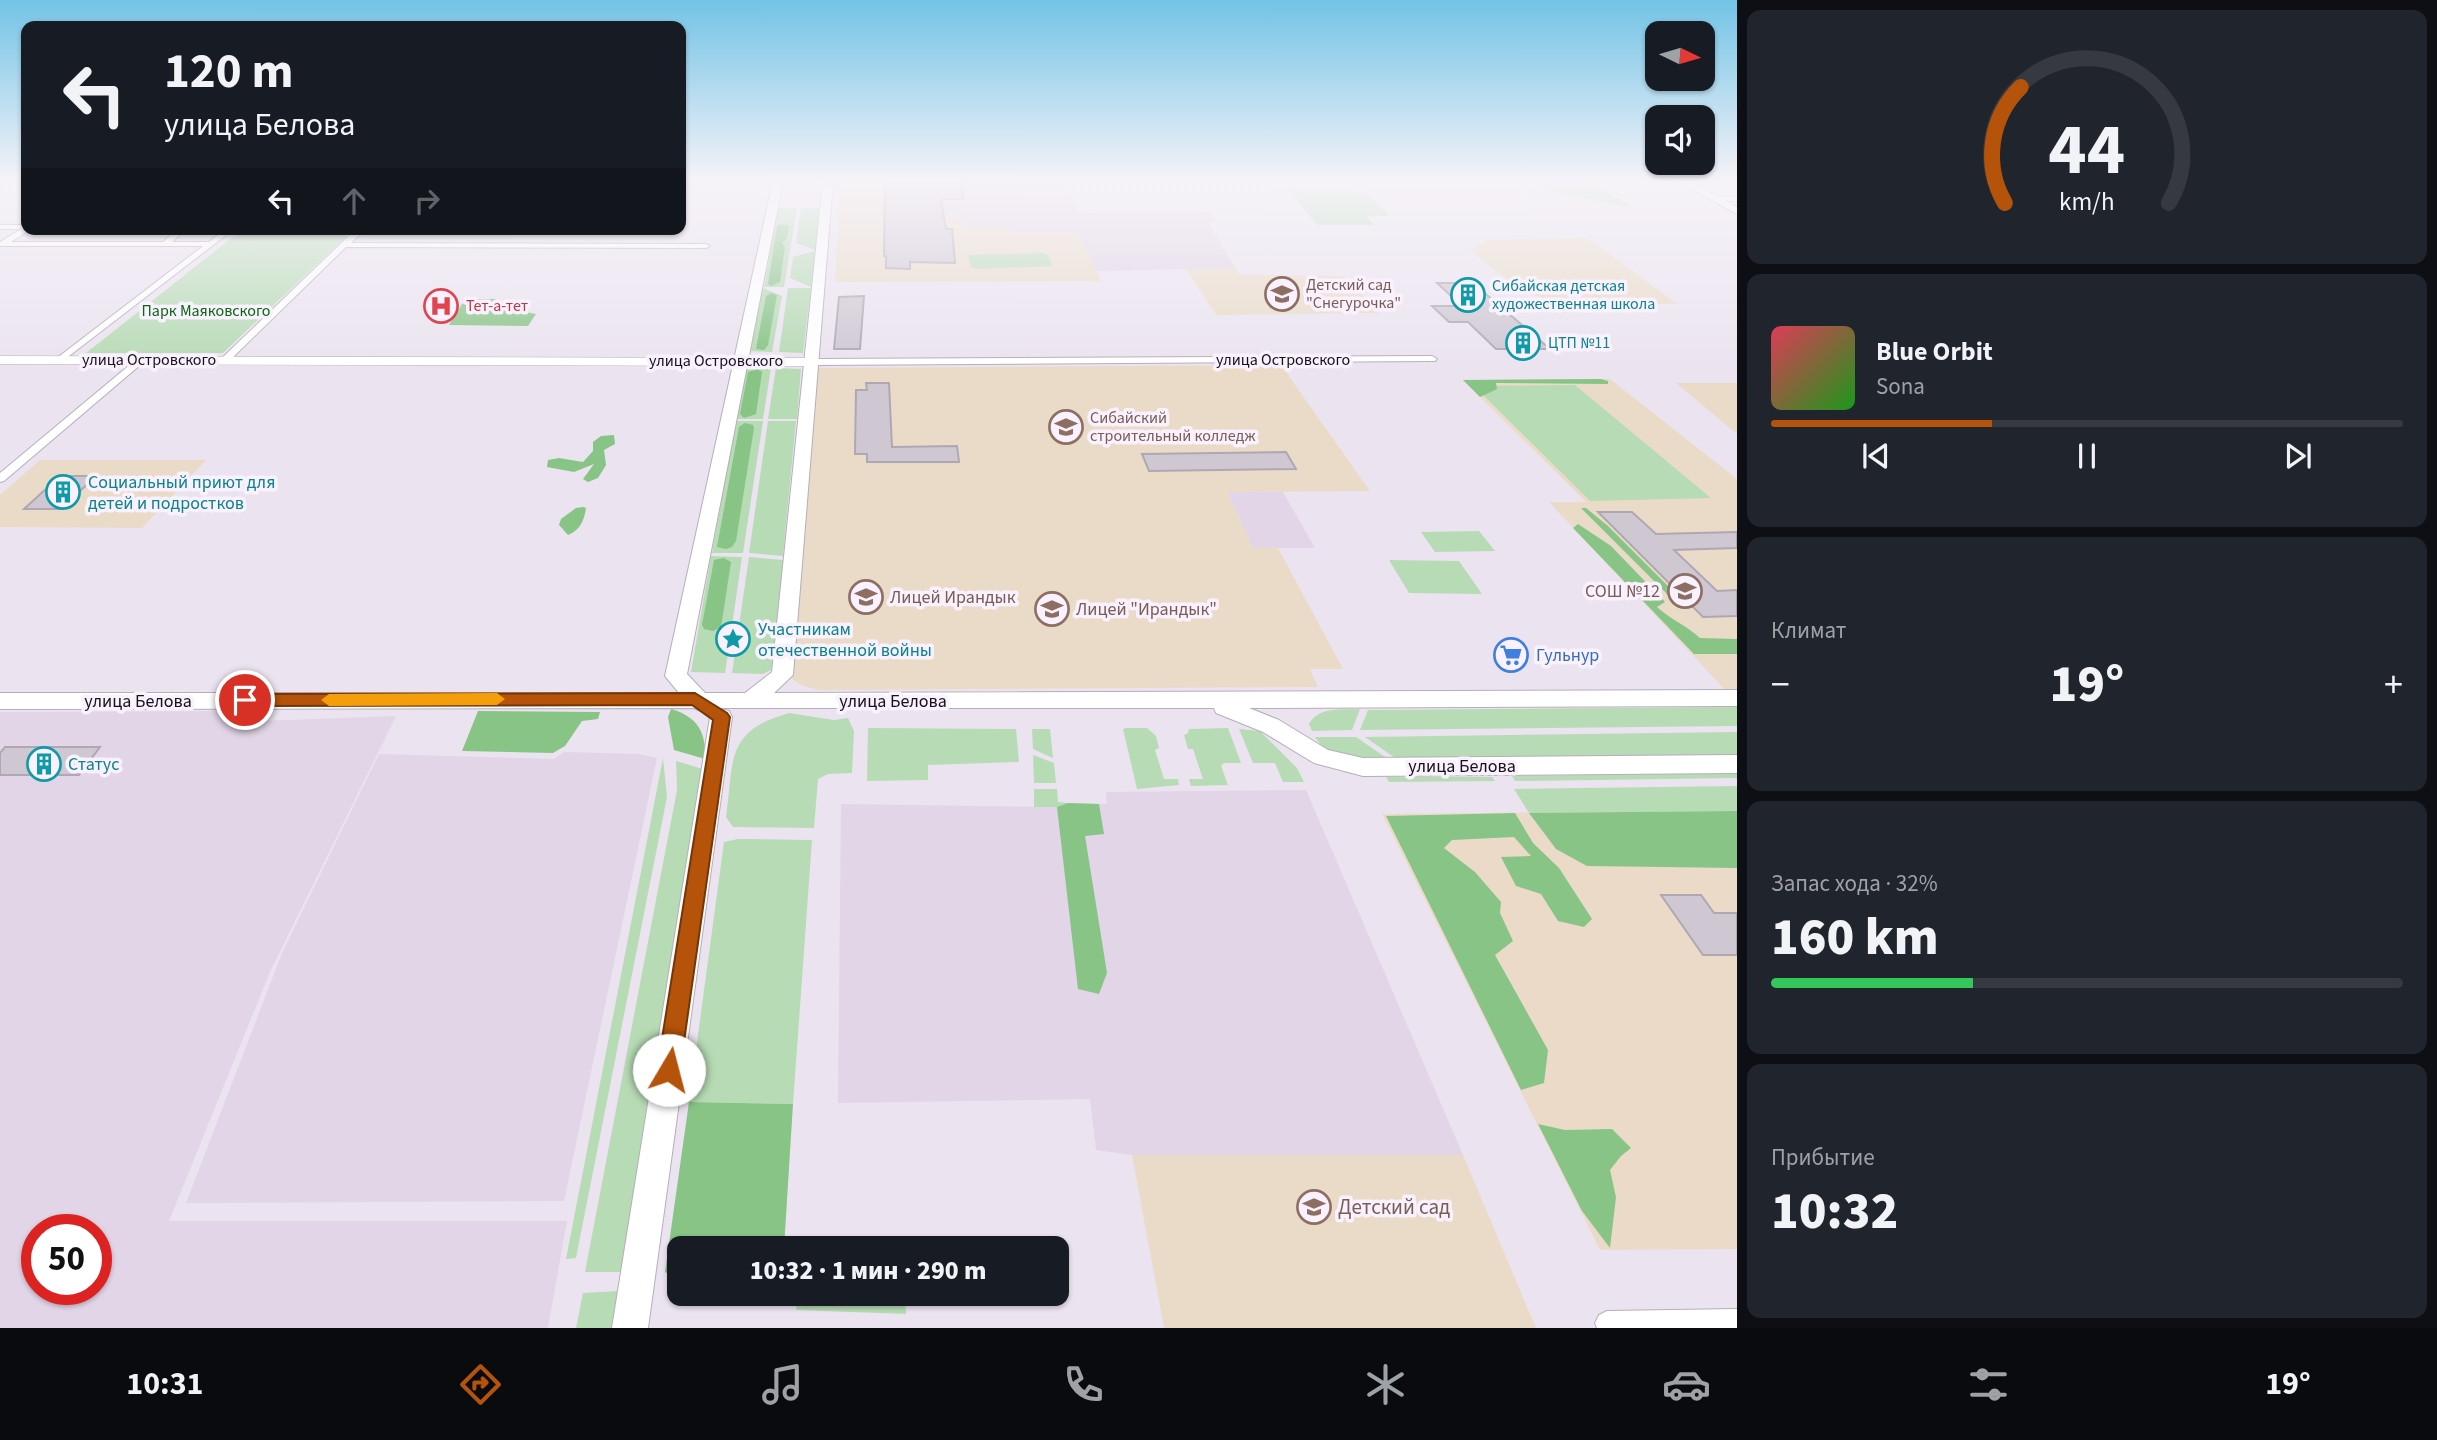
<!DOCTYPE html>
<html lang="ru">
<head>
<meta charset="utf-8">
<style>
	:root { --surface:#171b24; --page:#20242c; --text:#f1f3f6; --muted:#9ea1a6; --line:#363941; --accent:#b45309 }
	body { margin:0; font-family:"Source Sans 3",sans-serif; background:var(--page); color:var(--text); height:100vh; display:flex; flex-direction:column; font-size:26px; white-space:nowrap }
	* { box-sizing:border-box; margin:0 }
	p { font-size:23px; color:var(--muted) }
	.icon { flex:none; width:38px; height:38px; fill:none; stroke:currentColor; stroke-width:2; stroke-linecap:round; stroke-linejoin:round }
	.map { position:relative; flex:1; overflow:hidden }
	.drawer { display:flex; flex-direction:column; gap:10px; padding:10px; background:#0d0f14; width:700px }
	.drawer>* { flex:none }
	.banner { position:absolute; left:21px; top:21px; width:665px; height:214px; border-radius:14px; box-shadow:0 2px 5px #0004; background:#171b24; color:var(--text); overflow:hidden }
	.needle { width:46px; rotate:95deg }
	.tools { position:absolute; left:1645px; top:21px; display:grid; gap:14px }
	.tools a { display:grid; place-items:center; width:70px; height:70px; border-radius:14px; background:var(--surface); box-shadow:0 2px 5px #0004; font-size:35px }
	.speed { position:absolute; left:21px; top:1214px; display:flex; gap:14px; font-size:35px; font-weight:700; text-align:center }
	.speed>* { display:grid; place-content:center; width:91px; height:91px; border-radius:50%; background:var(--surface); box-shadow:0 2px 5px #0004; line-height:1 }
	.speed .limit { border:10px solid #d22; background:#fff; color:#111 }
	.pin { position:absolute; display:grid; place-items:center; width:60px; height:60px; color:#fff; margin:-30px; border:4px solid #fff; border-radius:50%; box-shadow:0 2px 7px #0007 }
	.me { position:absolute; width:77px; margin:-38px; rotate:8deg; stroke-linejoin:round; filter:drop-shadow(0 0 5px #0008) }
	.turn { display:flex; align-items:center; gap:24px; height:147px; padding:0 28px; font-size:32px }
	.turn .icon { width:91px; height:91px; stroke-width:2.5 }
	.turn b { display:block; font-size:49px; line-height:60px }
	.lanes { display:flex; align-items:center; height:66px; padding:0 28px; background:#0003; justify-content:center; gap:35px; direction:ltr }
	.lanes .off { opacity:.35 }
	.big { font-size:52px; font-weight:800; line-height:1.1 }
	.drawer .widget { flex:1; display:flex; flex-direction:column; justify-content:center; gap:10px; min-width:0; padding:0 24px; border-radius:14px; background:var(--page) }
	.drawer .dial { align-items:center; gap:0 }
	.dial svg { height:182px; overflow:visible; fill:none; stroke:var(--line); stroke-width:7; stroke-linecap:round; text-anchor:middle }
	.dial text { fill:var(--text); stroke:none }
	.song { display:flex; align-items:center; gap:21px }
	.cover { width:84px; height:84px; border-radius:10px; background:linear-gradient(135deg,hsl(350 70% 55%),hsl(120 70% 35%)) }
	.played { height:7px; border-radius:4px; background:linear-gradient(90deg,var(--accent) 35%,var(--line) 35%) }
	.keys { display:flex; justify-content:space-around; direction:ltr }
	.heat { display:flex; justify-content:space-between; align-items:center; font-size:38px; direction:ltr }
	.charge { height:10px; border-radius:5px; background:linear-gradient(90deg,#34c759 32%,var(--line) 0) }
	.trip { position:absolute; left:667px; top:1236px; width:402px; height:70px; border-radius:14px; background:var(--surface); box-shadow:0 2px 5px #0004; font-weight:800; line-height:70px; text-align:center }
	.tab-bar { display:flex; height:112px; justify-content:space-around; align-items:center; background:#090b0e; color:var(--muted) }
	.tab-bar .icon { width:49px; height:49px }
	.tab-bar .active { color:var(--accent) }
	.tab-bar b { font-size:32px; color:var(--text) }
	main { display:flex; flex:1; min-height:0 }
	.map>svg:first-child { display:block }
</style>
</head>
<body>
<main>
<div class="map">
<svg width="1737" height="1328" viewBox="0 0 1737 1328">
	<rect width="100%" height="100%" fill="#ebe4f0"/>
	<g fill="#e1d5e7" fill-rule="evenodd">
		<polygon points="883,181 1066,181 1077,213 1209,212 1215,221 1208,222 1235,268 1096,271 1079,233 1011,233 1009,228 964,228 961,217 921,210 919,194 884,194"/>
		<polygon points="1227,492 1283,492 1315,548 1253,548"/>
		<path d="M240,711L235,722L396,716L270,972L169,1221H567L548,1328H0V712ZM37,1230H96V1290H37Z"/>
		<polygon points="564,752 639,754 657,758 564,1201 186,1203 282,953 379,754 554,759"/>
		<polygon points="1306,790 1463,1155 1132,1155 1096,1150 1090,1099 838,1103 841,804 1057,807 1068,803 1107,804 1106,792"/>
	</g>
	<g fill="#eadbc8">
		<polygon points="840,181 883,181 884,194 919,194 921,210 961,217 965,228 1009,228 1011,233 1079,233 1101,281 835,282"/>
		<polygon points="1588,238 1677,304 1569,304 1525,293 1471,251 1487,240"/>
		<polygon points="1235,268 1240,275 1344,276 1380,313 1216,315 1186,269"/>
		<polygon points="1281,365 1370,491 1227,492 1253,548 1278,548 1343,669 1310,669 1318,687 819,690 803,686 792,679 788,669 813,371 819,368"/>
		<polygon points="1610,379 1737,479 1737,691 1726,691 1549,502 1586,502 1463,380"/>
		<polygon points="1676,383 1737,383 1737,434"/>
		<polygon points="40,460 206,460 142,528 0,527 0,495"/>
		<polygon points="1132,1155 1463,1155 1536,1328 1164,1328"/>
	</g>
	<polygon fill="#ebdac8" points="1737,810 1737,1249 1600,1250 1382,814"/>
	<g fill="#b7dbb5">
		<polygon points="1529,186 1597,186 1631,206 1620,206"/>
		<polygon points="1289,190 1365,191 1389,216 1366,216 1374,225 1317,225"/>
		<polygon points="778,208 797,208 784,287 764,287"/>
		<polygon points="801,208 820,208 815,250 796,243"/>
		<polygon points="243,229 354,229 223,353 86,353"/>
		<polygon points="815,251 811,287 790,278 793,257"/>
		<polygon points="1043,253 1048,255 1052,266 977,269 971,267 968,255"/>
		<polygon points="763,288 782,296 772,352 750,351"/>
		<polygon points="788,288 811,288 803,353 779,352"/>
		<polygon points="746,368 771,368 763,419 737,419"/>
		<polygon points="776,368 801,369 797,419 768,419"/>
		<polygon points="1575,385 1711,498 1590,501 1474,386"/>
		<polygon points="736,421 763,421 743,553 712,553"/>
		<polygon points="768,421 796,421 783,556 749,553"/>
		<polygon points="1479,531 1495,551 1435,552 1421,532"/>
		<polygon points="711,556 742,557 725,673 691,672"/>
		<polygon points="749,557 783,560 772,667 771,670 763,674 732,673"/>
		<polygon points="1389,560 1459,561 1482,594 1409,593"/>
		<polygon points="1737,707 1737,726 1360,730 1368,710"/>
		<path d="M1360,709L1352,730L1312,731L1309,724C1319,706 1342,710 1360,709Z"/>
		<path d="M789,713L834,720L848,718L854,731L852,773L828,774L818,779L814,828L733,827L726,817C734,760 725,731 789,713Z"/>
		<polygon points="868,728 1016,729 1019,762 928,765 928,780 867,781"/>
		<polygon points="1126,728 1147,728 1156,736 1159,748 1155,750 1164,779 1178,779 1179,785 1137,789 1123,729"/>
		<polygon points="1228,728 1241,763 1224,763 1221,766 1228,785 1191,786 1189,779 1203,779 1193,749 1188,749 1184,735 1188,733 1189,729"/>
		<polygon points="1032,729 1050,729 1053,758 1033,749"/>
		<polygon points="1239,729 1260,731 1297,768 1304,782 1283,782 1275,763 1253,763"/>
		<polygon points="1737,732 1737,755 1398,760 1365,737"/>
		<path d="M1315,737H1356L1388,759C1366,759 1327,759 1315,737Z"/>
		<polygon points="1033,755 1054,763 1056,783 1034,783"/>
		<polygon points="663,758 667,797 576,1258 566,1259"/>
		<polygon points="676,761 703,769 622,1272 585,1272 677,790"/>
		<polygon points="1737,773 1737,778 1515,781 1512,776"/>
		<polygon points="1386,777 1492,777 1495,781 1389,782"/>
		<polygon points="1737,786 1737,811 1529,813 1514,789"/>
		<polygon points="1034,789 1057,789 1058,802 1068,803 1057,807 1034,807"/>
		<polygon points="738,839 812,840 793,1104 689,1102 724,842"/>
		<polygon points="619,1291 614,1328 576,1328 583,1293"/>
		<polygon points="799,1293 905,1293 906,1314 796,1310"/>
	</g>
	<g fill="#87c485">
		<polygon points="780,224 789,226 787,238 782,243 785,247 780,282 771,286 768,284 777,226"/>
		<polygon points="771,293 777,295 768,345 764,350 756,349 766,296"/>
		<polygon points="476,299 495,299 507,308 536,314 528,326 449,325 462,304"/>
		<polygon points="758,369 762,372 756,414 744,418 740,414 748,372"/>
		<polygon points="1601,379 1608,381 1608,384 1496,383 1497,389 1480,397 1463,380"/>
		<polygon points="745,423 753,425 754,428 736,541 732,547 726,549 717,547 739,427"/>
		<polygon points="614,435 615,444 604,450 606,465 598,478 588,482 583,479 594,464 574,472 547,467 548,460 559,458 583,462 593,451 593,442 601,436"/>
		<path d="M583,507L586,508C584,521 580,530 568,535L559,525L561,519L576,508Z"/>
		<polygon points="1581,508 1586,508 1608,526 1684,602 1680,607"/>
		<path d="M1578,524L1611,546L1665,602L1657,607C1670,619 1687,626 1700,638L1737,639V654H1694L1573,528Z"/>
		<polygon points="724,558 731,562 721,627 713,631 704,629 702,625 714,560"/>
		<path d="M671,709C698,717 706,732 705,759L674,750L668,717Z"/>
		<polygon points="478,711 600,712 598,719 582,721 565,746 553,753 462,751"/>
		<polygon points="1068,803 1099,804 1104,834 1085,836 1107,973 1099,994 1078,989 1057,807"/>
		<polygon points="1737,811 1737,868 1587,866 1556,849 1529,813"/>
		<polygon points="1515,813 1533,843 1559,868 1592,919 1584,927 1558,921 1541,894 1516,886 1501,857 1531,856 1514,837 1452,840 1444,848 1475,872 1501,902 1500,913 1513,941 1495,955 1548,1050 1544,1083 1521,1090 1386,816"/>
		<polygon points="689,1102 793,1104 784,1248 679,1248 679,1281 665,1272"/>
		<polygon points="1538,1124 1565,1130 1612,1129 1631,1148 1621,1156 1610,1170 1616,1197 1610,1248 1582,1211"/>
	</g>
	<g fill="#cfc8d3" stroke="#afa8b3" stroke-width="2">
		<polygon points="885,181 961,181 964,199 941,199 946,229 952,229 955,263 910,262 910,269 886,268 886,256 884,256"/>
		<polygon points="1437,283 1473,283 1550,349 1496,349 1468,322 1449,322 1432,306 1462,306"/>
		<polygon points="864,296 860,349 834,349 839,297"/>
		<polygon points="866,383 889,383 892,447 957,446 959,462 867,462 867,454 855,454 856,390 867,390"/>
		<polygon points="1286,452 1296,469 1149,471 1142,454"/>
		<polygon points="60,476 96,476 61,509 24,509"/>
		<polygon points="1598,512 1632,512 1656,534 1737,532 1737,548 1674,550 1717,591 1737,590 1737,616 1703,617"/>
		<polygon points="5,747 100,747 79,775 0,775 0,753"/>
		<polygon points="1661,895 1701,895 1714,913 1737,913 1737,955 1703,955"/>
	</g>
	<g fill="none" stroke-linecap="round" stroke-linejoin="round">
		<g stroke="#b6aeba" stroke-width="2">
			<g id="minor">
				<polygon points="1715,197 1737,197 1737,201 1713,200"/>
				<polygon points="0,225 26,225 26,229 31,229 11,242 163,242 177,229 186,229 172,242 209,242 225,229 234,229 60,363 57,362 57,358 203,246 0,246 0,242 21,229 0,229"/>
				<polygon points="356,229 365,229 351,243 706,244 710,246 706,248 346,247 228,362 222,362 222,358"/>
				<polygon points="1432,356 1437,359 1435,361 811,365 806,362 811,359"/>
				<polygon points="138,358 146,360 4,481 0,482 0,473"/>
				<polygon points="1737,1309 1737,1328 1597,1328 1595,1323 1599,1315 1607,1311"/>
			</g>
		</g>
		<g stroke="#b6aeba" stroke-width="1">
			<polygon id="tertiary" points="0,356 811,358 817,362 811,366 0,364"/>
		</g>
		<g stroke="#b6aeba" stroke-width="2">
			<g id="secondary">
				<polygon points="773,181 783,181 687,674 705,693 745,693 772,672 823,181 833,181 793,675 774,693 1737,690 1737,706 1249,708 1279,720 1328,750 1363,758 1737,755 1737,773 1363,776 1314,763 1263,732 1216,713 1214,708 711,708 703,712 694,708 0,709 0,693 679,693 665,676"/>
				<polygon points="1677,181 1689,181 1737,207 1737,214"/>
				<polygon points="721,709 729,711 732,717 648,1328 612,1328 710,717 713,711"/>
			</g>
		</g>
		<use href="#minor" fill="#fff" fill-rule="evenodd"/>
		<use href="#tertiary" fill="#fff" fill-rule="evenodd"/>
		<use href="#secondary" fill="#fff" fill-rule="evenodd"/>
	</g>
	<linearGradient id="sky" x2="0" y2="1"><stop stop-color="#72c3e6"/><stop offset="0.49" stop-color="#f6f3f8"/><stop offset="1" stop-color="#f6f3f8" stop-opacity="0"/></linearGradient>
	<rect width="1737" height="367" fill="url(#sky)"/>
	<polygon fill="#b45309" stroke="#753606" stroke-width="2" points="695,693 727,713 730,717 680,1070 677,1078 669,1081 661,1078 657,1070 713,720 692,705 245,706 237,700 245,694"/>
	<polygon fill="#f59e0b" points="497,693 505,699 497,705 329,706 321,700 329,694"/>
	<defs>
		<g id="school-ring" transform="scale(1.75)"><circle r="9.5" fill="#f9f1fd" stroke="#8d6e63" stroke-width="1.5"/><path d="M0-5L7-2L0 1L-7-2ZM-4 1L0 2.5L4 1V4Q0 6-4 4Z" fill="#8d6e63"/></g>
		<g id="building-ring" transform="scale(1.75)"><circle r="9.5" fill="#f9f1fd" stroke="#0f9aa8" stroke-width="1.5"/><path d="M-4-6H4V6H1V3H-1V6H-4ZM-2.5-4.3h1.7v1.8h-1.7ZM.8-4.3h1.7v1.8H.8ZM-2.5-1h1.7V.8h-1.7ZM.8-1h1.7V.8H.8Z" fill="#0f9aa8"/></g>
		<g id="hospital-ring" transform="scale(1.75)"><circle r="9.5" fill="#f9f1fd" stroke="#e0444e" stroke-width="1.5"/><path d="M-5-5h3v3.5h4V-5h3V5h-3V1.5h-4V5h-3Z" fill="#e0444e"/></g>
		<g id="university-ring" transform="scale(1.75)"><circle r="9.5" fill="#f9f1fd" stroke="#8d6e63" stroke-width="1.5"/><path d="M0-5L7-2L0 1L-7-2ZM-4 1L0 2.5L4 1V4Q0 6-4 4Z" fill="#8d6e63"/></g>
		<g id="sight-ring" transform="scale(1.75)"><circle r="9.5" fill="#f9f1fd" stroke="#0f9aa8" stroke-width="1.5"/><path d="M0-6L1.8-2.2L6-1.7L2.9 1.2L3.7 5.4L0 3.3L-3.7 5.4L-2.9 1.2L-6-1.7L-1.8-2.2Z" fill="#0f9aa8"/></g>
		<g id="supermarket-ring" transform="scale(1.75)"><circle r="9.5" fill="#f9f1fd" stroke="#3f7fe0" stroke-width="1.5"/><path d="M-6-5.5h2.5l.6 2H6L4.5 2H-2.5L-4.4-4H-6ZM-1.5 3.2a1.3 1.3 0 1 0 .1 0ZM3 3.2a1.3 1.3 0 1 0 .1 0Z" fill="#3f7fe0"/></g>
	</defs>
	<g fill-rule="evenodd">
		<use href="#school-ring" x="1282" y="294"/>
		<use href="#building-ring" x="1468" y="295"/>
		<use href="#hospital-ring" x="441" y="306"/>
		<use href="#building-ring" x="1523" y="343"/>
		<use href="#university-ring" x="1066" y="427"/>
		<use href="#building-ring" x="63" y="492"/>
		<use href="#school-ring" x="1685" y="591"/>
		<use href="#school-ring" x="866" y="597"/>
		<use href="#school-ring" x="1052" y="609"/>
		<use href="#sight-ring" x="733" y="639"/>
		<use href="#supermarket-ring" x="1511" y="655"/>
		<use href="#building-ring" x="44" y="764"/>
		<use href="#school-ring" x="1314" y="1207"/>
	</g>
	<g text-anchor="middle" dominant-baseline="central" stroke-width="7" stroke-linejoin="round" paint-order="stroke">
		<g font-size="16" fill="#785e54" stroke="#f9f1fd" text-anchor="start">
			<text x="1306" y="285">Детский сад<tspan x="1306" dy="18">"Снегурочка"</tspan></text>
			<text x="1090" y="418">Сибайский<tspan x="1090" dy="18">строительный колледж</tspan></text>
		</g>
		<g font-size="16" fill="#0d838f" stroke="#f9f1fd" text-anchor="start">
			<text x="1492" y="286">Сибайская детская<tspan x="1492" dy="18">художественная школа</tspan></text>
			<text x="1548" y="343">ЦТП №11</text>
		</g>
		<g font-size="16" fill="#be3a42" stroke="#f9f1fd" text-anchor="start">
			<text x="466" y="306">Тет-а-тет</text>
		</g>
		<g font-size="16" fill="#0d6513" stroke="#f9f1fd">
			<text x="206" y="311">Парк Маяковского</text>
		</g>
		<g font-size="16" fill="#161317" stroke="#f9f1fd">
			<text x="149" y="360">улица Островского</text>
			<text x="1283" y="360">улица Островского</text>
			<text x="716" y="361">улица Островского</text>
		</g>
		<g font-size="18" fill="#0d838f" stroke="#f9f1fd" text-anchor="start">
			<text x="88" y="482">Социальный приют для<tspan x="88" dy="21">детей и подростков</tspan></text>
			<text x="758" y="629">Участникам<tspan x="758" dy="21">отечественной войны</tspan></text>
			<text x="68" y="764">Статус</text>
		</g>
		<g font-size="18" fill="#785e54" stroke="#f9f1fd" text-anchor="start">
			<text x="1660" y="591" text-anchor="end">СОШ №12</text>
			<text x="890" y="597">Лицей Ирандык</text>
			<text x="1076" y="609">Лицей "Ирандык"</text>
		</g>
		<g font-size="18" fill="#366cbe" stroke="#f9f1fd" text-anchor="start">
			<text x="1536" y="655">Гульнур</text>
		</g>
		<g font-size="18" fill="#161317" stroke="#f9f1fd">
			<text x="138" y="701">улица Белова</text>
			<text x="893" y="701">улица Белова</text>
			<text x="1462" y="766">улица Белова</text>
		</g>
		<g font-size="21" fill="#785e54" stroke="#f9f1fd" text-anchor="start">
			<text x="1338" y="1207">Детский сад</text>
		</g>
	</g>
</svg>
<div class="tools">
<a><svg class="needle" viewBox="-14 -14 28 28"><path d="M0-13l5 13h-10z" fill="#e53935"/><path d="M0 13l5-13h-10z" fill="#9ea1a6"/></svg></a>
<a><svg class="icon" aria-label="sound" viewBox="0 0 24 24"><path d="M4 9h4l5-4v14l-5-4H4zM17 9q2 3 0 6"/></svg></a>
</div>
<div class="speed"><div class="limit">50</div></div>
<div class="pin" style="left:245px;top:700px;background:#d93025"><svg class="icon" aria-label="arrive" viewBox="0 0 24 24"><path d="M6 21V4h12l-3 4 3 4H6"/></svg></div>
<svg class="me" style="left:669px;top:1070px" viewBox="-20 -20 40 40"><circle r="19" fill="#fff"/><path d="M0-13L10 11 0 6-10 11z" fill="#b45309"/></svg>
<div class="trip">10:32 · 1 мин · 290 m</div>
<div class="banner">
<div class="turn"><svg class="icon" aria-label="left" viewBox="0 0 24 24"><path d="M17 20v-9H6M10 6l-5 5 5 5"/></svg><div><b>120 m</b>улица Белова</div></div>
<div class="lanes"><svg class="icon" aria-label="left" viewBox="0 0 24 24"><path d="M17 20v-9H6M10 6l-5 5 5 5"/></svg><svg class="icon off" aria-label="ahead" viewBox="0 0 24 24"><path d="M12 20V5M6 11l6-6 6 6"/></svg><svg class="icon off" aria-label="right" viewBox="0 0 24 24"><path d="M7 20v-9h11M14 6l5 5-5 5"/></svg></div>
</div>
</div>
<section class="drawer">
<div class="widget dial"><svg viewBox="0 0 100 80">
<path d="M14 69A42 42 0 1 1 86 69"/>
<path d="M14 69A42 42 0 0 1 21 18" stroke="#b45309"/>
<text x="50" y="56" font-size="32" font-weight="700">44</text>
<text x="50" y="72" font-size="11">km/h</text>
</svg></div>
<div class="widget">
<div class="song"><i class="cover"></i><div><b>Blue Orbit</b><p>Sona</p></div></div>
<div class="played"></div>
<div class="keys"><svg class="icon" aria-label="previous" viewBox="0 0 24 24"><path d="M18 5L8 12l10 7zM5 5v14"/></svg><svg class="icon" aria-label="pause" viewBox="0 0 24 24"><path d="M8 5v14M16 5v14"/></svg><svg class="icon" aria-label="next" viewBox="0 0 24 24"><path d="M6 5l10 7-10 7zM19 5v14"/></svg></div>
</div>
<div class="widget"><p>Климат</p>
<div class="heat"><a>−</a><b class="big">19°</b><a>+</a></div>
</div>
<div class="widget"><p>Запас хода · 32%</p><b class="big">160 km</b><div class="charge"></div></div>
<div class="widget"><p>Прибытие</p><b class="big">10:32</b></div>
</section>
</main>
<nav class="tab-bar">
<b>10:31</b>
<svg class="icon active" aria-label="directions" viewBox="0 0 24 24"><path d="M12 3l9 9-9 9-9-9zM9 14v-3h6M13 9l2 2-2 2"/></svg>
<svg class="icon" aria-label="music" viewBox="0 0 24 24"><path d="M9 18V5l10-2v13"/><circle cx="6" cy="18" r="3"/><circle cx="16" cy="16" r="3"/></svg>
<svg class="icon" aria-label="phone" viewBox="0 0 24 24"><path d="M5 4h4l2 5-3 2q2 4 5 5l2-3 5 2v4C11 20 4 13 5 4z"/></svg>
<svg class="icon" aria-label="climate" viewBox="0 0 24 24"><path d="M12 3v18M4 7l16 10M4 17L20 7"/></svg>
<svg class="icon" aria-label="car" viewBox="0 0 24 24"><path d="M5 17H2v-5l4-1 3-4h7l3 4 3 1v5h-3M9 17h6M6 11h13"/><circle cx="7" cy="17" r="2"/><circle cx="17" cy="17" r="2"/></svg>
<svg class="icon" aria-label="filters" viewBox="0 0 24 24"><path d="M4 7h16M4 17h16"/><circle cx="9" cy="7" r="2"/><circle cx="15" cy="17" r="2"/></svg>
<b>19°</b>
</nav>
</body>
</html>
